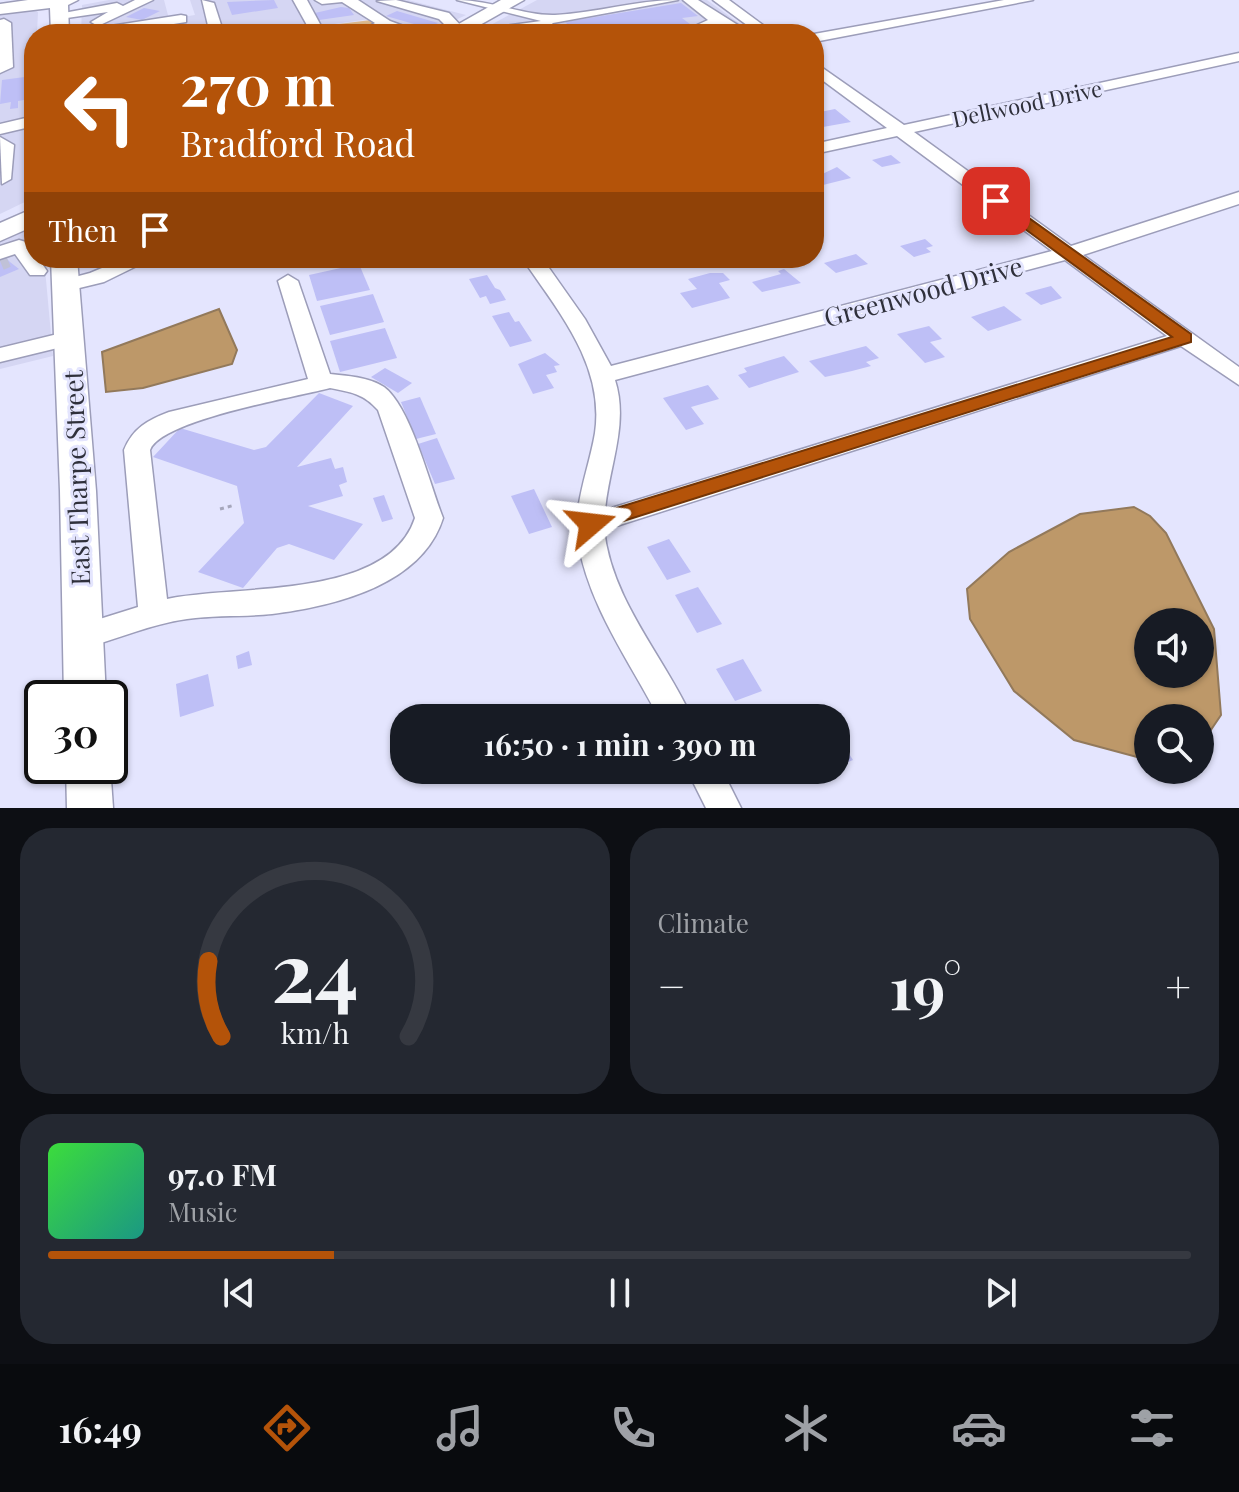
<!DOCTYPE html>
<html lang="en">
<head>
<meta charset="utf-8">
<style>
	:root { --surface:#171b24; --page:#242831; --text:#f1f3f6; --muted:#9ea1a6; --line:#363941; --accent:#b45309 }
	body { margin:0; font-family:"Playfair Display",serif; background:var(--page); color:var(--text); height:100vh; display:flex; flex-direction:column; font-size:30px; white-space:nowrap }
	* { box-sizing:border-box; margin:0 }
	p { font-size:26px; color:var(--muted) }
	.icon { flex:none; width:44px; height:44px; fill:none; stroke:currentColor; stroke-width:2; stroke-linecap:round; stroke-linejoin:round }
	.map { position:relative; height:808px; overflow:hidden }
	.panel { display:flex; flex-direction:column; gap:20px; padding:20px; background:#0d0f14; flex:1 }
	.panel>* { flex:none }
	.hud { position:absolute; left:24px; top:24px; width:800px; height:244px; border-radius:32px; box-shadow:0 2px 6px #0004; background:#b45309; color:#fff; overflow:hidden }
	.buttons { position:absolute; left:1134px; top:608px; display:grid; gap:16px }
	.buttons a { display:grid; place-items:center; width:80px; height:80px; border-radius:50%; background:var(--surface); box-shadow:0 2px 6px #0004; font-size:40px }
	.speed { position:absolute; left:24px; top:680px; display:flex; gap:16px; font-size:40px; font-weight:700; text-align:center }
	.speed>* { display:grid; place-content:center; width:104px; height:104px; border-radius:50%; background:var(--surface); box-shadow:0 2px 6px #0004; line-height:1 }
	.speed .limit { border:4px solid #111; border-radius:12px; background:#fff; color:#111 }
	.pin { position:absolute; display:grid; place-items:center; width:68px; height:68px; color:#fff; margin:-34px; border-radius:16px; box-shadow:0 4px 12px #0006 }
	.me { position:absolute; width:88px; margin:-44px; rotate:73deg; stroke-linejoin:round; filter:drop-shadow(0 0 6px #0008) }
	.turn { display:flex; align-items:center; gap:28px; height:168px; padding:0 24px; font-size:36px }
	.turn .icon { width:104px; height:104px; stroke-width:2.5 }
	.turn b { display:block; font-size:56px; line-height:68px }
	.then { display:flex; align-items:center; height:76px; padding:0 24px; background:#0003; gap:16px; font-size:30px }
	.big { font-size:60px; font-weight:700; line-height:1.1 }
	.panel .widget { flex:1; display:flex; flex-direction:column; justify-content:center; gap:12px; min-width:0; padding:0 28px; border-radius:32px; background:var(--page) }
	.panel .dial { align-items:center; gap:0 }
	.dial svg { height:208px; overflow:visible; fill:none; stroke:var(--line); stroke-width:7; stroke-linecap:round; text-anchor:middle }
	.dial text { fill:var(--text); stroke:none }
	.song { display:flex; align-items:center; gap:24px }
	.cover { width:96px; height:96px; border-radius:12px; background:linear-gradient(135deg,hsl(120 70% 55%),hsl(170 70% 35%)) }
	.played { height:8px; border-radius:4px; background:linear-gradient(90deg,var(--accent) 25%,var(--line) 25%) }
	.keys { display:flex; justify-content:space-around; direction:ltr }
	.heat { display:flex; justify-content:space-between; align-items:center; font-size:44px; direction:ltr }
	.panel .tiles { flex:1; display:grid; gap:20px; grid-template-columns:1fr 1fr }
	.widget:last-child { grid-column:span 2 }
	.trip { position:absolute; left:390px; top:704px; width:460px; height:80px; border-radius:32px; background:var(--surface); box-shadow:0 2px 6px #0004; font-weight:700; line-height:80px; text-align:center }
	.dock { display:flex; height:128px; justify-content:space-around; align-items:center; background:#090b0e; color:var(--muted) }
	.dock .icon { width:56px; height:56px }
	.dock .active { color:var(--accent) }
	.dock b { font-size:36px; color:var(--text) }
	.map>svg:first-child { display:block }
</style>
</head>
<body>
<div class="map">
<svg width="1239" height="808" viewBox="0 0 1239 808">
	<rect width="100%" height="100%" fill="#e4e5fe"/>
	<g fill="#d5d6f3">
		<polygon points="109,0 164,0 169,19 195,15 190,0 408,0 466,15 427,34 353,34 384,17 264,34 81,34 82,5"/>
		<polygon points="537,0 707,0 754,34 474,34"/>
		<polygon points="34,10 38,12 29,200 0,214 0,14"/>
		<polygon points="24,230 34,230 34,258 44,258 53,356 0,369 0,239"/>
	</g>
	<polygon fill="#e2be92" points="387,18 353,34 301,34 299,29"/>
	<g fill="#bd9869" stroke="#92795b" stroke-width="2" fill-rule="evenodd">
		<polygon points="219,309 237,350 232,364 143,388 106,392 102,352"/>
		<path d="M1134,507L1150,516L1166,533L1214,629L1221,715L1200,746V718H1148V760L1074,740L1014,691L970,619L967,589L1009,552L1080,514ZM1148,622H1200V674H1148Z"/>
	</g>
	<g fill="#bebff6">
		<polygon points="274,0 278,8 232,15 227,2"/>
		<polygon points="681,3 698,16 682,18 703,34 578,34 565,22"/>
		<polygon points="341,7 349,8 354,15 319,20 315,13"/>
		<polygon points="144,8 160,11 142,20 126,17"/>
		<polygon points="397,11 438,23 428,28 386,16"/>
		<polygon points="556,27 563,34 520,34 520,32"/>
		<polygon points="32,76 30,99 18,101 18,108 10,109 11,102 0,104 2,80"/>
		<polygon points="814,107 820,112 835,109 851,122 823,127 814,120"/>
		<polygon points="891,155 901,163 882,167 872,160"/>
		<polygon points="837,167 851,178 823,185 814,178"/>
		<polygon points="925,239 933,246 926,248 931,252 914,257 900,246"/>
		<polygon points="0,252 10,262 19,269 0,277"/>
		<polygon points="856,254 868,264 836,273 824,263"/>
		<polygon points="359,264 370,290 317,301 309,275"/>
		<polygon points="784,269 801,283 762,292 752,282 781,274 778,271"/>
		<polygon points="710,273 723,273 730,280 719,283 730,298 692,308 680,293 697,289 688,279"/>
		<polygon points="487,275 495,288 500,290 506,300 490,304 486,296 480,298 469,279"/>
		<polygon points="1051,286 1062,298 1041,305 1025,293"/>
		<polygon points="373,294 384,322 330,335 320,306"/>
		<polygon points="1004,306 1022,320 988,331 971,317"/>
		<polygon points="509,312 515,322 519,321 532,341 510,347 492,316"/>
		<polygon points="929,326 942,339 930,342 945,357 925,363 897,334"/>
		<polygon points="385,328 397,358 340,372 330,341"/>
		<polygon points="866,346 879,358 866,362 871,366 852,371 825,377 809,361"/>
		<polygon points="545,353 560,365 554,366 557,372 546,375 554,388 533,394 518,364"/>
		<polygon points="784,356 799,372 749,388 738,375 747,372 744,368"/>
		<polygon points="385,368 412,383 398,393 371,377"/>
		<polygon points="708,385 719,399 691,407 704,424 686,430 663,398"/>
		<polygon points="319,393 353,406 297,467 331,458 335,469 343,467 347,482 339,485 343,496 308,506 363,524 334,560 289,544 277,548 243,588 198,572 244,523 237,486 153,457 180,428 254,450 266,447"/>
		<polygon points="420,397 436,434 416,439 401,402"/>
		<polygon points="437,438 455,479 435,484 418,444"/>
		<polygon points="534,489 552,527 529,534 511,496"/>
		<polygon points="384,495 393,519 382,522 373,498"/>
		<polygon points="669,539 691,572 667,580 647,547"/>
		<polygon points="698,587 722,624 697,633 675,595"/>
		<polygon points="249,651 252,665 238,669 236,656"/>
		<polygon points="743,659 762,691 735,701 716,669"/>
		<polygon points="208,674 214,706 180,717 176,684"/>
		<polygon points="605,707 610,718 577,718"/>
		<polygon points="836,734 853,760 836,767"/>
	</g>
	<g fill="none" stroke-linecap="round" stroke-linejoin="round">
		<polyline stroke="#c0c1d7" stroke-width="19" stroke-dasharray="19 10" stroke-linecap="butt" points="0,261 7,258"/>
		<g stroke="#9c9db9" stroke-width="3">
			<g id="minor">
				<polygon points="135,0 153,0 98,26 91,22 108,12 60,19 53,15 117,3 123,6"/>
				<polygon points="202,0 214,3 224,34 210,34"/>
				<polygon points="293,0 307,0 320,24 318,27 308,27"/>
				<polygon points="315,0 358,0 390,21 425,34 403,34 386,29 374,34 355,34 375,23 342,2 322,4"/>
				<polygon points="396,0 449,13 465,30 453,33 439,19 377,1"/>
				<path d="M457,0C491,0 524,16 555,15C596,13 636,0 678,0L553,23L547,28L467,34L474,30L541,21Z"/>
				<polygon points="683,0 698,0 752,34 736,34 724,27 716,28 723,34 707,34 697,25 708,20"/>
				<polygon points="713,0 729,0 775,34 759,34"/>
				<polygon points="1004,0 1033,0 814,42 814,34"/>
				<polygon points="181,15 186,16 186,22 112,34 78,34 85,30"/>
				<polygon points="4,19 11,23 13,67 0,73 0,20"/>
				<polygon points="262,26 269,30 267,33 230,34"/>
				<path d="M1239,53V61L914,132L1071,246L1239,192V204L1083,255L1239,367V385L1181,346L604,530C612,601 663,655 692,718H659C630,662 588,605 578,541C573,504 589,469 595,433C605,365 558,311 522,258H542L585,319L611,366L1052,251L897,136L814,154V144L887,128L814,74V62L904,125ZM1065,260L1167,336L605,510C609,466 629,424 615,380Z"/>
				<polygon points="34,116 34,126 0,134 0,124"/>
				<polygon points="0,137 14,145 11,179 2,184"/>
				<path d="M19,240L26,242C34,253 39,259 47,271L44,275H30L15,254L0,259V246Z"/>
				<polygon points="126,258 153,258 104,282 67,291 57,285 60,281 90,273"/>
				<path d="M288,275L298,281L330,374C347,376 369,377 384,387C411,407 430,486 443,518C422,585 335,606 272,614C244,617 215,615 187,619C151,624 117,639 82,649L71,646L67,637L71,628L138,607L124,450C133,428 148,420 169,412L308,379L278,281ZM330,388C351,392 364,394 378,410L415,518C388,601 234,584 167,599L150,450C161,420 296,397 330,388Z"/>
				<polygon points="70,331 78,333 81,338 78,343 0,362 0,348"/>
				<polygon points="687,770 722,770 741,808 706,808"/>
			</g>
		</g>
		<g stroke="#9c9db9" stroke-width="3">
			<g id="major">
				<polygon points="28,0 78,0 68,5 69,34 51,34 50,8 0,14 0,4"/>
				<polygon points="501,0 524,0 464,34 441,34"/>
				<polygon points="34,208 34,226 0,241 0,223"/>
				<polygon points="51,258 77,258 96,491 106,698 64,698 60,491"/>
				<polygon points="66,766 110,765 113,808 67,808"/>
			</g>
		</g>
		<polyline stroke="#a5a6bb" stroke-width="3" stroke-dasharray="4 4" stroke-linecap="butt" points="220,509 235,505"/>
		<use href="#minor" fill="#fff" fill-rule="evenodd"/>
		<use href="#major" fill="#fff" fill-rule="evenodd"/>
	</g>
	<polygon fill="#b45309" stroke="#753606" stroke-width="2" points="991,198 1001,198 1191,334 1191,342 598,529 584,529 580,524 584,518 1172,337 991,204"/>
	<g text-anchor="middle" dominant-baseline="central" stroke-width="6" stroke-linejoin="round" paint-order="stroke">
		<g font-size="22" fill="#2f303b" stroke="#e4e5fe">
			<text transform="translate(1027 103) rotate(-12)">Dellwood Drive</text>
		</g>
		<g font-size="26" fill="#2f303b" stroke="#e4e5fe">
			<text transform="translate(923 291) rotate(-15)">Greenwood Drive</text>
			<text transform="translate(76 478) rotate(-92)">East Tharpe Street</text>
		</g>
	</g>
</svg>
<div class="buttons">
<a><svg class="icon" aria-label="sound" viewBox="0 0 24 24"><path d="M4 9h4l5-4v14l-5-4H4zM17 9q2 3 0 6"/></svg></a>
<a><svg class="icon" aria-label="search" viewBox="0 0 24 24"><circle cx="10" cy="10" r="6"/><path d="M15 15l6 6"/></svg></a>
</div>
<div class="speed"><div class="limit">30</div></div>
<div class="pin" style="left:996px;top:201px;background:#d93025"><svg class="icon" aria-label="arrive" viewBox="0 0 24 24"><path d="M6 21V4h12l-3 4 3 4H6"/></svg></div>
<svg class="me" style="left:591px;top:524px" viewBox="-20 -20 40 40"><path d="M0-17L14 15 0 8-14 15z" fill="#b45309" stroke="#fff" stroke-width="4"/></svg>
<div class="trip">16:50 · 1 min · 390 m</div>
<div class="hud">
<div class="turn"><svg class="icon" aria-label="left" viewBox="0 0 24 24"><path d="M17 20v-9H6M10 6l-5 5 5 5"/></svg><div><b>270 m</b>Bradford Road</div></div>
<div class="then">Then<svg class="icon" aria-label="arrive" viewBox="0 0 24 24"><path d="M6 21V4h12l-3 4 3 4H6"/></svg></div>
</div>
</div>
<section class="panel">
<div class="tiles">
<div class="widget dial"><svg viewBox="0 0 100 80">
<path d="M14 69A42 42 0 1 1 86 69"/>
<path d="M14 69A42 42 0 0 1 9 40" stroke="#b45309"/>
<text x="50" y="56" font-size="32" font-weight="700">24</text>
<text x="50" y="72" font-size="11">km/h</text>
</svg></div>
<div class="widget"><p>Climate</p>
<div class="heat"><a>−</a><b class="big">19°</b><a>+</a></div>
</div>
<div class="widget">
<div class="song"><i class="cover"></i><div><b>97.0 FM</b><p>Music</p></div></div>
<div class="played"></div>
<div class="keys"><svg class="icon" aria-label="previous" viewBox="0 0 24 24"><path d="M18 5L8 12l10 7zM5 5v14"/></svg><svg class="icon" aria-label="pause" viewBox="0 0 24 24"><path d="M8 5v14M16 5v14"/></svg><svg class="icon" aria-label="next" viewBox="0 0 24 24"><path d="M6 5l10 7-10 7zM19 5v14"/></svg></div>
</div>
</div>
</section>
<nav class="dock">
<b>16:49</b>
<svg class="icon active" aria-label="directions" viewBox="0 0 24 24"><path d="M12 3l9 9-9 9-9-9zM9 14v-3h6M13 9l2 2-2 2"/></svg>
<svg class="icon" aria-label="music" viewBox="0 0 24 24"><path d="M9 18V5l10-2v13"/><circle cx="6" cy="18" r="3"/><circle cx="16" cy="16" r="3"/></svg>
<svg class="icon" aria-label="phone" viewBox="0 0 24 24"><path d="M5 4h4l2 5-3 2q2 4 5 5l2-3 5 2v4C11 20 4 13 5 4z"/></svg>
<svg class="icon" aria-label="climate" viewBox="0 0 24 24"><path d="M12 3v18M4 7l16 10M4 17L20 7"/></svg>
<svg class="icon" aria-label="car" viewBox="0 0 24 24"><path d="M5 17H2v-5l4-1 3-4h7l3 4 3 1v5h-3M9 17h6M6 11h13"/><circle cx="7" cy="17" r="2"/><circle cx="17" cy="17" r="2"/></svg>
<svg class="icon" aria-label="filters" viewBox="0 0 24 24"><path d="M4 7h16M4 17h16"/><circle cx="9" cy="7" r="2"/><circle cx="15" cy="17" r="2"/></svg>
</nav>
</body>
</html>
